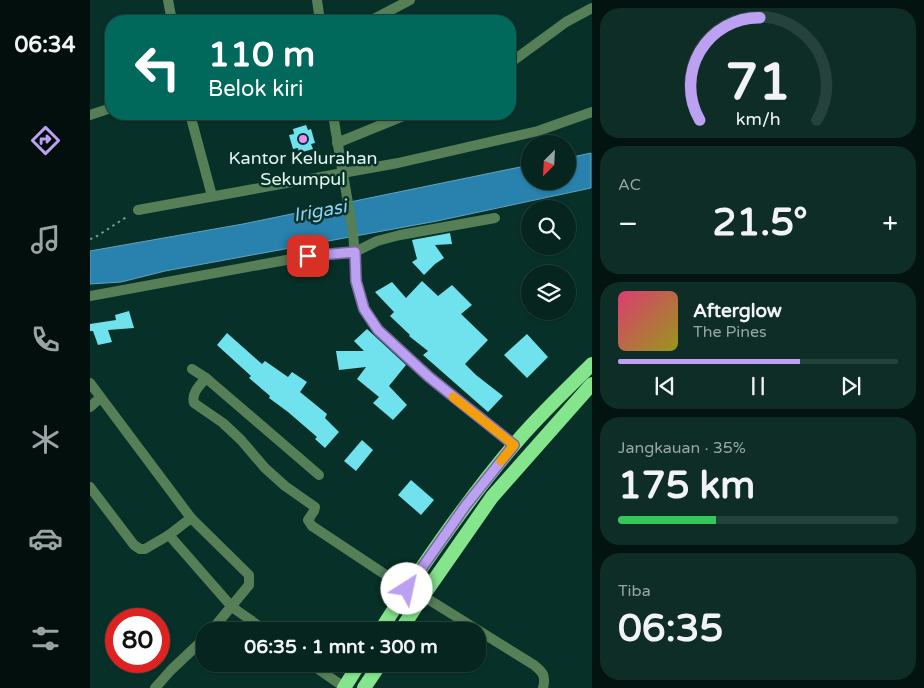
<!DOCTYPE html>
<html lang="id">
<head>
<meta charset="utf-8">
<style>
	:root { --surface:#05251e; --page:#0e2d27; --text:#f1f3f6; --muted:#97a5a4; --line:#26423c; --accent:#bca0f2 }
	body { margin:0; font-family:"Varela Round",sans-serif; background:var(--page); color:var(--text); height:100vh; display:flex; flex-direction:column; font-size:19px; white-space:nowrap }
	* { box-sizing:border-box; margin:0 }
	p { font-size:16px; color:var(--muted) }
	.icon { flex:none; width:28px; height:28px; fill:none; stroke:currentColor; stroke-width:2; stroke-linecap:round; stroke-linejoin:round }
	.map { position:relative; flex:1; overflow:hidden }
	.details { display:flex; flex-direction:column; gap:8px; padding:8px; background:#031410; width:332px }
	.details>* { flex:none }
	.banner { position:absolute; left:15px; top:15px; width:411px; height:105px; border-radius:20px; box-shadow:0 1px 4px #0004,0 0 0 1px var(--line); background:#00695c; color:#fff; overflow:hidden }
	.needle { width:32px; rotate:204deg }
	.buttons { position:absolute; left:431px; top:135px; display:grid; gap:10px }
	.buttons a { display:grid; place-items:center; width:55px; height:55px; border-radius:50%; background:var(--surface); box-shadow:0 1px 4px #0004,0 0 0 1px var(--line); font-size:25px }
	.speed { position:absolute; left:15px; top:608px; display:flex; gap:10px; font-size:25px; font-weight:700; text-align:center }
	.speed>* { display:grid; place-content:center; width:65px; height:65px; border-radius:50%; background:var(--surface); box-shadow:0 1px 4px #0004,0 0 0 1px var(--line); line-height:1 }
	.speed .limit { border:8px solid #d22; background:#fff; color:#111 }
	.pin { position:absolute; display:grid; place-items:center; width:42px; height:42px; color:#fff; margin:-21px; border-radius:10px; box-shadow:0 2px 8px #0006 }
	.me { position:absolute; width:55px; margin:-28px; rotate:35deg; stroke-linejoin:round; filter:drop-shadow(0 0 4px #0008) }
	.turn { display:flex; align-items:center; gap:18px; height:105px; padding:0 20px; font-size:22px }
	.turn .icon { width:65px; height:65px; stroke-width:2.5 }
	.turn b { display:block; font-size:35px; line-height:42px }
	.big { font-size:38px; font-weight:800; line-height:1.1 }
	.details .tile { flex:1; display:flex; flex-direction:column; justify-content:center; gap:8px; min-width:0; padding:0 18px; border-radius:20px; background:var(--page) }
	.details .dial { align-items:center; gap:0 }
	.dial svg { height:130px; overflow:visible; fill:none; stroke:var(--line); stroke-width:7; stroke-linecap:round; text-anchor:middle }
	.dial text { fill:var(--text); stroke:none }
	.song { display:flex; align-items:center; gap:15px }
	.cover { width:60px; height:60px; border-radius:8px; background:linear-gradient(135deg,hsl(340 70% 55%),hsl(60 70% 35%)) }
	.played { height:5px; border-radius:2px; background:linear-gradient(90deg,var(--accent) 65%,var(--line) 65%) }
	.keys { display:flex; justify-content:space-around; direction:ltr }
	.heat { display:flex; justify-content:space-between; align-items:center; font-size:28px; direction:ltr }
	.charge { height:8px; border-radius:4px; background:linear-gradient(90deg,#34c759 35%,var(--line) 0) }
	.trip { position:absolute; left:106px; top:622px; width:290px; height:50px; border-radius:20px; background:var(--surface); box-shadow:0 1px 4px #0004,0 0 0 1px var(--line); font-weight:800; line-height:50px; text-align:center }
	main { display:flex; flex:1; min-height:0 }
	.dock { display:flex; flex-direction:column; width:90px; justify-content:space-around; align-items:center; background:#020f0c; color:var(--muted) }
	.dock .icon { width:35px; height:35px }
	.dock .selected { color:var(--accent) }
	.dock b { font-size:22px; color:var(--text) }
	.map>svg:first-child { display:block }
</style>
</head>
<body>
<main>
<nav class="dock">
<b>06:34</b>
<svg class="icon selected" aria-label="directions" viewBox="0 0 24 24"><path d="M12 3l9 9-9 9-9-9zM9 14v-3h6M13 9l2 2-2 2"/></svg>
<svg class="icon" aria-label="music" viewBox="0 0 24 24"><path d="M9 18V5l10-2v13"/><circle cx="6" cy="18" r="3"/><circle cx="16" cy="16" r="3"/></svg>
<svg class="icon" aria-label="phone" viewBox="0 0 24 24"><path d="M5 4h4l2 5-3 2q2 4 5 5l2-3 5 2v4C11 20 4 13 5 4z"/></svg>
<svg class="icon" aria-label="climate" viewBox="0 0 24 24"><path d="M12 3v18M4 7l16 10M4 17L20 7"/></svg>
<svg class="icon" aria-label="car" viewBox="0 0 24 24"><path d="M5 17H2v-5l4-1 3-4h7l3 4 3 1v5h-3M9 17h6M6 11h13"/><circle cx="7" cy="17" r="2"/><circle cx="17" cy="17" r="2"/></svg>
<svg class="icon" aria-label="filters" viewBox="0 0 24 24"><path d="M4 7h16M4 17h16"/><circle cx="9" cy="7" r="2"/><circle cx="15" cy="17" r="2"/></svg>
</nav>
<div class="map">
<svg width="502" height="688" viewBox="0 0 502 688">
	<rect width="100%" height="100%" fill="#073128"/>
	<polygon fill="#2882ad" stroke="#5fa4c0" points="501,153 501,188 347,221 75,271 31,282 0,284 0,251 153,224 440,165 440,181 478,181 478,158"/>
	<g fill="#70e2ee">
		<polygon points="216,125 218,130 221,129 225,143 221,144 223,149 209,153 208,148 203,149 199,135 204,134 203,129"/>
		<polygon points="360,233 362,244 345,245 354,258 345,264 334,275 322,262 327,259 322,240"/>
		<polygon points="332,281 348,296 362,285 382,305 371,314 398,340 375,364 386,375 413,396 398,412 333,355 338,351 319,336 320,335 300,316 304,312 285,292 302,282 316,298"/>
		<polygon points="39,311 44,328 18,330 22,342 8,345 3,331 0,331 0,324 26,320 25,315"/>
		<polygon points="277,329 316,365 299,386 317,405 303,420 283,403 289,397 267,379 276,367 249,370 246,351 274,351 264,341"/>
		<polygon points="137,333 172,364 175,361 198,377 202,372 217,382 210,392 237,414 235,418 249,432 235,448 225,439 227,437 198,412 179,398 180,396 159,378 161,376 127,345"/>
		<polygon points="437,334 458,357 437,378 414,355"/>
		<polygon points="272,440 283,450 266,471 254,461"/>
		<polygon points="321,480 344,500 331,515 308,495"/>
	</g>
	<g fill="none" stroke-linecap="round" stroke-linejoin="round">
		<polyline stroke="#78978f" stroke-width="2" stroke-dasharray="2.5 4" stroke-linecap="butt" points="0,239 4,238 38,216"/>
		<g stroke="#567f58" stroke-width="10">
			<polyline points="78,0 82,21"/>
			<polyline points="280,21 320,0"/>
			<polyline points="420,63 476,22 502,8"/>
			<polyline points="100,114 122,196"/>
			<polyline points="0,115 21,108"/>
			<polyline points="247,143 318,114"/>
			<polyline points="48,210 308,163 448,131 502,112"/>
			<polyline points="0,296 218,256 265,252 287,241 310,235 405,218"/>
			<polyline points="102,369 116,378 229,475"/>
			<path d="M116,378C110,385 101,393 104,403L133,423L151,440L175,468L195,486L225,507L224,511L218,520L222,526L317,589"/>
			<polyline points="0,383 101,518 159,575 159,585 121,631"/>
			<polyline points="0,407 10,398"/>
			<polyline points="0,487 44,545 50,549 55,549 79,535 101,518"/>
			<polyline points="79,535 142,607 176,631"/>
			<path d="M333,596L444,665C453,672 456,676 453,688"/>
			<polyline points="221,664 254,687"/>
			<polyline points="65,688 81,670 115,638"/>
		</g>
		<g stroke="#567f58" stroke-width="10">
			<polyline points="227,0 230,21"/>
			<path d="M243,114C249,154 257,194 263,234C266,259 264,286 274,309C283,327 299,339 312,352C348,385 386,415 424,445"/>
		</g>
		<g stroke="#84e58c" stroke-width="14">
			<path d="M290,631C331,567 374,504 423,446C447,417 475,391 502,364"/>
			<polyline points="310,631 333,596 402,497 502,384"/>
			<polyline points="254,688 269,664"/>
			<polyline points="274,688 290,664"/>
		</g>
	</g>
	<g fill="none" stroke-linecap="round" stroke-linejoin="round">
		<g stroke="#7a689d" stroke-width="12">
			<polyline id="route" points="218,256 265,252 266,281 274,309 288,330 339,377 424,445 376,505 317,589"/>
		</g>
		<use href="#route" stroke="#bca0f2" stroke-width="9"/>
		<polyline stroke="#f59e0b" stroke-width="9" points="363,397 424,445 411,461"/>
	</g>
	<circle fill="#ec8cfb" stroke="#073128" stroke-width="2" cx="213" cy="139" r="5"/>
	<g text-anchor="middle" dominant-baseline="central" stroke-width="5" stroke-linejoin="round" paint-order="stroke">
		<g font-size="18" fill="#e0f5ee" stroke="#073128">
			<text x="213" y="158">Kantor Kelurahan<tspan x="213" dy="21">Sekumpul</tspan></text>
		</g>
		<g font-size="19" font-style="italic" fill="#91cff3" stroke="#073128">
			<text transform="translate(230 211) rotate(-10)">Irigasi</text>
		</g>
	</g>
</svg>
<div class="buttons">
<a><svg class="needle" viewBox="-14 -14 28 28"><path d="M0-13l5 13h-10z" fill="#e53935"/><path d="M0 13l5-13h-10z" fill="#97a5a4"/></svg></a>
<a><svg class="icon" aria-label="search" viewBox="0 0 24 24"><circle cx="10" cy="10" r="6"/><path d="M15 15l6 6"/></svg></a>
<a><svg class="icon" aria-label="layers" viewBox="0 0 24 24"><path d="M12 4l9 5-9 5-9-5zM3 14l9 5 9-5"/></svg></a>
</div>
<div class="speed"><div class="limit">80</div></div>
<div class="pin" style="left:218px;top:256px;background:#d93025"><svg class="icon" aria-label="arrive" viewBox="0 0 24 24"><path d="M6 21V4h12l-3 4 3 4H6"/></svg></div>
<svg class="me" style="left:317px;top:589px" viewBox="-20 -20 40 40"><circle r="19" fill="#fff"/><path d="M0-13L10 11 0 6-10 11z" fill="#bca0f2"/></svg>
<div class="trip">06:35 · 1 mnt · 300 m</div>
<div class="banner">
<div class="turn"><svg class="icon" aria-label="left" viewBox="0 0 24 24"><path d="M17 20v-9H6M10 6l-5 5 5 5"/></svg><div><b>110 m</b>Belok kiri</div></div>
</div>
</div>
<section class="details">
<div class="tile dial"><svg viewBox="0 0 100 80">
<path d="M14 69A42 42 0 1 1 86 69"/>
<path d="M14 69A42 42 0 0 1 51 6" stroke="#bca0f2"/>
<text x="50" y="56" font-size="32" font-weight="700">71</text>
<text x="50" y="72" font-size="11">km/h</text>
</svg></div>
<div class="tile"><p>AC</p>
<div class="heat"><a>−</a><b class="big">21.5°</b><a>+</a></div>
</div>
<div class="tile">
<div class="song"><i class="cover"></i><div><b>Afterglow</b><p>The Pines</p></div></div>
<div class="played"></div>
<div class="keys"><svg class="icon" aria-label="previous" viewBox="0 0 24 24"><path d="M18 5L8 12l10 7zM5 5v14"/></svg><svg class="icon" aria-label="pause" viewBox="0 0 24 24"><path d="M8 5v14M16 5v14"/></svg><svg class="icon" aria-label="next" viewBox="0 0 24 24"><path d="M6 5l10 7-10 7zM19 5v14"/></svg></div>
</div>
<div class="tile"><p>Jangkauan · 35%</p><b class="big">175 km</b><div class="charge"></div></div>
<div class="tile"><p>Tiba</p><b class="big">06:35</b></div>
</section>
</main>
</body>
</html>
